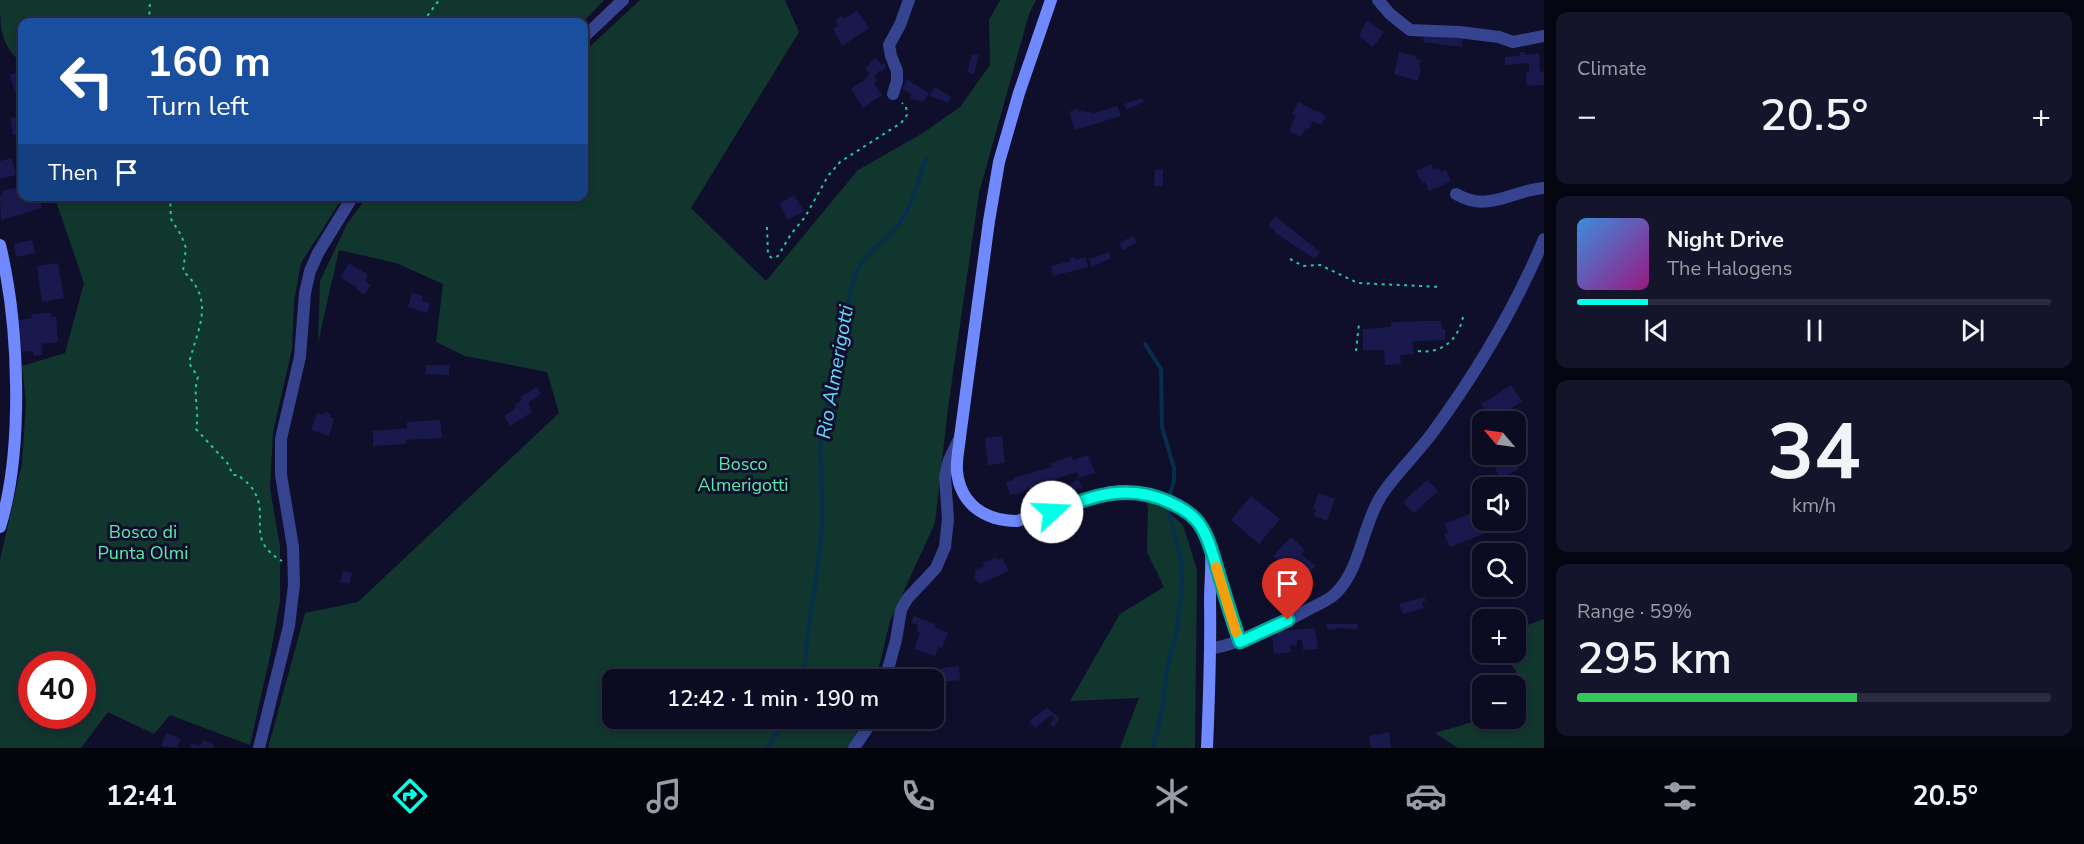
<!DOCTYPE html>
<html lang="en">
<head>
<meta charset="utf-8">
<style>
	:root { --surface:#0b0b21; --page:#14142a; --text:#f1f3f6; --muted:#9a9ba5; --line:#2b2b3f; --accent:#05ffe6 }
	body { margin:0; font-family:"Nunito Sans",sans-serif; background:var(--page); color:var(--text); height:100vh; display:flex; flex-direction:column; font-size:22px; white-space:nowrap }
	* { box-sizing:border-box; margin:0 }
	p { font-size:20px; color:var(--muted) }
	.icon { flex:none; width:33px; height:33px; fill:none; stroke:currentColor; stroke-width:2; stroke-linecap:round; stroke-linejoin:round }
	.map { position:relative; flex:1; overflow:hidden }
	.drawer { display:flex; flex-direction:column; gap:12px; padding:12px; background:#060612; width:540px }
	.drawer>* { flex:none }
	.guide { position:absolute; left:18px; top:18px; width:570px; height:183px; border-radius:12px; box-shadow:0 3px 9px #0003,0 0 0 2px var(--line); background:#1a4fa0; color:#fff; overflow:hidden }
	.needle { width:39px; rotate:299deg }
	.fabs { position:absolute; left:1472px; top:411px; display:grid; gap:12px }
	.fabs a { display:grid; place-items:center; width:54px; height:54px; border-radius:12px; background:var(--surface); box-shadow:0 3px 9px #0003,0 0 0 2px var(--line); font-size:30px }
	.speed { position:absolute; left:18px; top:651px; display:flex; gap:12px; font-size:30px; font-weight:700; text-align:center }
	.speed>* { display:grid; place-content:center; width:78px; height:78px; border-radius:50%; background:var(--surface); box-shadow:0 3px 9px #0003,0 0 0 2px var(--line); line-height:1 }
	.speed .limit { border:9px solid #d22; background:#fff; color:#111 }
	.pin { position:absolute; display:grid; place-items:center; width:51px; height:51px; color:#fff; margin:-62px -26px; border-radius:50% 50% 50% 0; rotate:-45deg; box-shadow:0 0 6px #0007 }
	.pin .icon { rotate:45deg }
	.me { position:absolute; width:66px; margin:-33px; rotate:70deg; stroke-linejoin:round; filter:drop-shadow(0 0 4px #0008) }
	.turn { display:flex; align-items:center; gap:21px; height:126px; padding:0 30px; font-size:27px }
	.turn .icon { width:78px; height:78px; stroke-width:2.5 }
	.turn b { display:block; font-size:42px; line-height:51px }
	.then { display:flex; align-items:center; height:57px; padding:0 30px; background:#0003; gap:12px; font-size:22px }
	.big { font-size:45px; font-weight:600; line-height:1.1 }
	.drawer .card { flex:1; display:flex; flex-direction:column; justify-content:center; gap:9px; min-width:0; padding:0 21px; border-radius:12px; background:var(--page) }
	.drawer .dial { align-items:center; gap:0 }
	.dial b { font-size:78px; line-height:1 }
	.song { display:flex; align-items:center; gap:18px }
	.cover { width:72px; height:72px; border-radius:9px; background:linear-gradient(135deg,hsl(210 70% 55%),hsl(310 70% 35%)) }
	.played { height:6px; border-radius:3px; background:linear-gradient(90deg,var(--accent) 15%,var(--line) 15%) }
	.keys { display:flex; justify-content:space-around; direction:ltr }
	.heat { display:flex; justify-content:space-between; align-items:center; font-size:33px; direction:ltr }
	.charge { height:9px; border-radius:4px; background:linear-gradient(90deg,#34c759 59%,var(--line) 0) }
	.trip { position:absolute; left:602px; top:669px; width:342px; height:60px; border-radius:12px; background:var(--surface); box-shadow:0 3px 9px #0003,0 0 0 2px var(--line); font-weight:600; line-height:60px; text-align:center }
	.dock { display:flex; height:96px; justify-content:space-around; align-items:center; background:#04040d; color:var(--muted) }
	.dock .icon { width:42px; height:42px }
	.dock .current { color:var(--accent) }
	.dock b { font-size:27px; color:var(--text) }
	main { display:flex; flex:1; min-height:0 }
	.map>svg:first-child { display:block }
</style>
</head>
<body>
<main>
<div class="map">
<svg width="1544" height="748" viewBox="0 0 1544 748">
	<rect width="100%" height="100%" fill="#0f0f2c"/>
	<g fill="#11362e" fill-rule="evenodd">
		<path d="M0,0H604L583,22H22V63C0,45 0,27 0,0Z"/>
		<polygon points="640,0 785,0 799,32 691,208 766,281 858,170 923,133 960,107 990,65 989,20 1000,0 1036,0 1029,14 979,193 948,408 935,523 890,621 876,679 612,680 612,718 864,719 848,748 268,748 305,613 358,602 559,413 547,372 465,356 436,342 443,284 396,263 339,250 318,343 320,281 347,224 367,197 584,196 584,52"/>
		<path d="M59,197H343L301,263L294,302L292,349L273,432L270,488L280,547V601L270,656L250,745L170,715L154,734L108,712L81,748H0V560L22,463L26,403L22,366L65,353L84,283L56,201ZM82,664V716H32V664Z"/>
		<polygon points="1146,501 1165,509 1183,525 1197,570 1195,748 1120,748 1139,698 1070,701 1120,614 1164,587 1147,552 1148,509"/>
		<polygon points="1544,619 1544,748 1458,748 1435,733 1483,719 1515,718 1516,670 1499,653 1515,652 1515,630"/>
	</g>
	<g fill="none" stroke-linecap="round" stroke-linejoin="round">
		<g stroke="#062e4d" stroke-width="4">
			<polyline points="1145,344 1161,369 1162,427 1174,468 1174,481 1170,494"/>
			<path d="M804,680C805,627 820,574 822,521C823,492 819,463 821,434C824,404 836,375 842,345C846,322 847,296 856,274C863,255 882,244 895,229C912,209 917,184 926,159"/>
			<polyline points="767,748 788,718"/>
			<polyline points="1153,748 1163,705 1167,668 1177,630 1182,584 1181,559 1168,510"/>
		</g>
	</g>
	<g fill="#19194e">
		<polygon points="857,11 869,28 842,46 833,29 838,26 835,20 842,16 844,19"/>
		<polygon points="1367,21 1384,32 1373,47 1359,36"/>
		<polygon points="1424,34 1463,37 1462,47 1423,42"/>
		<polygon points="1399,52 1416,56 1416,59 1421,60 1419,68 1421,68 1418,81 1394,74"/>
		<polygon points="1519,52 1525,52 1525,55 1539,53 1540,72 1544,71 1544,85 1527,86 1526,72 1529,73 1529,63 1505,65 1505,57 1520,56"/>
		<polygon points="972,54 979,55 974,74 967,72"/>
		<polygon points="875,58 882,65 884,63 886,65 882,72 880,70 874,77 878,80 874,84 882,95 863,108 851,89 861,82 862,83 870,73 865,69"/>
		<polygon points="22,71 22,90 15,92 10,75"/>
		<polygon points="907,79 929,93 923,102 910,98 912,95 902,89"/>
		<polygon points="935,87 951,97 948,103 929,95"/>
		<polygon points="1142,98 1144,102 1126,110 1124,104"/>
		<polygon points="1298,102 1326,116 1321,125 1313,121 1309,129 1306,128 1301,137 1289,131 1296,116 1292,114"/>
		<polygon points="1117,106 1121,116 1075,130 1069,112 1078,108 1079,112 1084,110 1085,113 1091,111 1092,114"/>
		<polygon points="22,116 22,134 13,135 10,118"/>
		<polygon points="12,158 16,175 0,179 0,161"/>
		<polygon points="1431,164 1434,170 1439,168 1441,172 1446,170 1451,181 1429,191 1425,182 1422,183 1416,171"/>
		<polygon points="1155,170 1163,170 1163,186 1154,186"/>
		<polygon points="22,186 22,196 39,196 42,208 1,220 0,196 3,195 2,191"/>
		<polygon points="794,195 804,211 788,220 779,204"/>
		<polygon points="1275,216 1320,252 1315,259 1274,232 1275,230 1268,226"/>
		<polygon points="1133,236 1137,242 1123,250 1119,243"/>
		<polygon points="32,240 35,253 16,257 14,244"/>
		<polygon points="1109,252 1111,258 1092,267 1089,259"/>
		<polygon points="1075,257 1076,260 1085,257 1088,267 1053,276 1051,266 1071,261 1070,258"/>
		<polygon points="58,263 64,298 42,302 37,266"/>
		<polygon points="349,263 368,275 365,281 371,285 364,295 357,290 357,288 340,277"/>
		<polygon points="412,293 423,296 422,301 430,303 427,313 408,307"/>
		<polygon points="51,313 51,317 56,317 58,342 41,344 42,355 33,356 33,351 22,352 19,320 32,318 32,314"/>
		<polygon points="1425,321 1441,321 1442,329 1445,329 1445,340 1412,341 1414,354 1400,355 1401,364 1385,365 1384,350 1363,350 1363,329 1391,327 1391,323 1396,322"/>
		<polygon points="426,365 449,365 449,375 426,374"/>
		<polygon points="1511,385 1522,401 1493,422 1480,402 1484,403"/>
		<polygon points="537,387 541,394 528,403 532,412 510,426 504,416 516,408 515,405 522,400 521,397"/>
		<polygon points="325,412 331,414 330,417 334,418 329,436 311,430 317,413 324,415"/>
		<polygon points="440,420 442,438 406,440 406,444 373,446 373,431 407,428 407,422"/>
		<polygon points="1002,436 1005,463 988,465 985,438"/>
		<polygon points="1497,454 1512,454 1519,469 1500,478 1491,459 1497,456"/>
		<polygon points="1088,455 1095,473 1079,478 1077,472 1038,485 1039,489 1032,491 1030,488 1015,495 1015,493 1010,495 1006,483 1013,480 1013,478 1052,467 1051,463 1072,456 1073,460"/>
		<polygon points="1078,479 1082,487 1069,494 1065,487"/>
		<polygon points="1427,480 1438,491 1414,513 1403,502"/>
		<polygon points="1319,493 1335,499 1327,521 1314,516 1316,510 1313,508"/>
		<polygon points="1251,496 1280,519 1259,544 1231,520"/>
		<polygon points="1482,509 1482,520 1498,520 1501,527 1450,547 1444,534 1448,532 1445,524"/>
		<polygon points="1291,537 1305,550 1301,554 1316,566 1302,579 1294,572 1292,575 1273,556"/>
		<polygon points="996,557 997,560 1002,558 1009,571 980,584 979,581 977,582 974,575 976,574 975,570 984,566 983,563"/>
		<polygon points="343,571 352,573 349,584 340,582"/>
		<polygon points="1424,597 1426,601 1422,602 1424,608 1403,614 1399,604"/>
		<polygon points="914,616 935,624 934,627 948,633 942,648 938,647 935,656 914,649 920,633 916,632 918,625 911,623"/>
		<polygon points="1327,624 1358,624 1357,629 1336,628 1335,630 1327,629"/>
		<polygon points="1315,628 1318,649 1303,650 1302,640 1297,640 1297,645 1290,646 1291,652 1274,654 1272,637 1278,636 1278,634 1283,631"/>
		<polygon points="959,666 960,680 943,682 941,668"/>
		<polygon points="1047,708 1060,718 1054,727 1050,724 1055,718 1051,715 1035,728 1029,721"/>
		<polygon points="1389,732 1391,748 1371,748 1369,736"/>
		<polygon points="166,733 181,739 177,748 161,746"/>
		<polygon points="203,740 214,745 213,748 190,748 192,743 200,746"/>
	</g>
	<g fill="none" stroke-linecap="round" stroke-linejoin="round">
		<g stroke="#25c79d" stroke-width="2" stroke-dasharray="3 4.5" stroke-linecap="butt">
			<polyline points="149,22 150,0"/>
			<polyline points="423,22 439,0"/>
			<path d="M170,196L171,219L181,235L186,248L183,271C216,301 198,327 189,363L198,377C192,394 200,411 196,429L228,464L233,475H238C242,479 249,483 252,488C272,517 243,538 282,561"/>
			<polyline points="767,227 768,255 772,258 778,256 791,234 805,217 828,176 840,162 901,123 907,115 906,106 902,103"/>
			<polyline points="1290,259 1303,266 1320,265 1358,283 1441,287"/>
			<polyline points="1356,351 1359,324"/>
			<path d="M1418,351C1442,354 1458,340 1463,317"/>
		</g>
		<g stroke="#36448f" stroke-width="12">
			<polyline points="1378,0 1390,14 1410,30 1459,32 1499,37 1513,42 1544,36"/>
			<polyline points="584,37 623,0"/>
			<polyline points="893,94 897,81 897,71 891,56 889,45 900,25 909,0"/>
			<path d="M1456,194C1489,213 1509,191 1544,188"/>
			<polyline points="1212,555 1240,642"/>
			<path d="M1211,649C1247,641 1279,626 1311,608C1319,604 1329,600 1335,594C1361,569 1362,526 1381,496C1395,474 1417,454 1433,432C1477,372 1515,308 1544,239"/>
			<polyline points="885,680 896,640 901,610 907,599 936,568 945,547 948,519 945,477 949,460 958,441"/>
			<polyline points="259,748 289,626 294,585 293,547 281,475 281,439 300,357 305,293 310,271 318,253 353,196"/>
			<polyline points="854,748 874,718"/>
		</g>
		<g stroke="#7089ff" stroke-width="12">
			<path d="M1051,0L1019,93L999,162L989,221L960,437C959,448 956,460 957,471C960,504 985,521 1017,521L1111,492C1141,490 1184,498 1201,526C1205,534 1210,543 1211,551C1212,568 1210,585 1210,602C1211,651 1209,699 1207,748"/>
			<path d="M0,245C19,324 24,449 0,527"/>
		</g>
	</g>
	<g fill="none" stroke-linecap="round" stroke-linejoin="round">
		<g stroke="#03a696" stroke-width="15">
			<path id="route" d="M1052,512C1093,496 1128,482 1171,503C1182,508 1193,514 1200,525C1209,538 1213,556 1218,572C1225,596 1232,619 1240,642L1288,620"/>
		</g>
		<use href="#route" stroke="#05ffe6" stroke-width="10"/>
		<polyline stroke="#f59e0b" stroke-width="10" points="1216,567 1236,632"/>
	</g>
	<g text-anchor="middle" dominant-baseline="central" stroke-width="6" stroke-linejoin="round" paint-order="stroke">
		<g font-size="18" fill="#5aeba9" stroke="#0f0f2c">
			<text x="743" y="464">Bosco<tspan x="743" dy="21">Almerigotti</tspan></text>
			<text x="143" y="532">Bosco di<tspan x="143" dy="21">Punta Olmi</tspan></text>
		</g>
		<g font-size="20" font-style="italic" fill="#67d7ff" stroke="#0f0f2c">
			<text transform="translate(835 372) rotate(-80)">Rio Almerigotti</text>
		</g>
	</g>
</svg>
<div class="fabs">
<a><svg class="needle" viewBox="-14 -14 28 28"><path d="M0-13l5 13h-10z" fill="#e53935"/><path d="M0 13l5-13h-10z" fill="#9a9ba5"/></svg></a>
<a><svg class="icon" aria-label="sound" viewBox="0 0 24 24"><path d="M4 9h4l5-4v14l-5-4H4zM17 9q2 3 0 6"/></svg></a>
<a><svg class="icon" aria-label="search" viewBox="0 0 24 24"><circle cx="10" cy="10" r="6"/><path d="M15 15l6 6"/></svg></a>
<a>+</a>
<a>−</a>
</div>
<div class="speed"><div class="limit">40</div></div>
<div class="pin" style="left:1288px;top:620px;background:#d93025"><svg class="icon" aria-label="arrive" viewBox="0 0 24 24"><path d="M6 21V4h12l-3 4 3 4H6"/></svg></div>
<svg class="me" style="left:1052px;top:512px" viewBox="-20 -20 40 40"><circle r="19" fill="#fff"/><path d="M0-13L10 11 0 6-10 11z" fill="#05ffe6"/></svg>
<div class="trip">12:42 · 1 min · 190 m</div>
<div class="guide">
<div class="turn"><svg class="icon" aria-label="left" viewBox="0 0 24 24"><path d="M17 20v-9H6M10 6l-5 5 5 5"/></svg><div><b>160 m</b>Turn left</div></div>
<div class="then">Then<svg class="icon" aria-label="arrive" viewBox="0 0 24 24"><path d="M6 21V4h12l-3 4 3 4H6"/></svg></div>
</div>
</div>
<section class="drawer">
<div class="card"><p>Climate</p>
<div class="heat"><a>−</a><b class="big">20.5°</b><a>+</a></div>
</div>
<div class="card">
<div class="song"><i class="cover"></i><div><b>Night Drive</b><p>The Halogens</p></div></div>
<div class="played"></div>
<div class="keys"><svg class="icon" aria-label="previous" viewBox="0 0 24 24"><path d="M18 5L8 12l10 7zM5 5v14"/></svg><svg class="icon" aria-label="pause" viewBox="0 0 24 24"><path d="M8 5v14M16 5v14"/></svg><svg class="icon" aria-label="next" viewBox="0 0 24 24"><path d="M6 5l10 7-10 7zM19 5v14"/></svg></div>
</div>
<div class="card dial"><b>34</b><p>km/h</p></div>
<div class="card"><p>Range · 59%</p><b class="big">295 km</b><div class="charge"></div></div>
</section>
</main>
<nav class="dock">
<b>12:41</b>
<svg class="icon current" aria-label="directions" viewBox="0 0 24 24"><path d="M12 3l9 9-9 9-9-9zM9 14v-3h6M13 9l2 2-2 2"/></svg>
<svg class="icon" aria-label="music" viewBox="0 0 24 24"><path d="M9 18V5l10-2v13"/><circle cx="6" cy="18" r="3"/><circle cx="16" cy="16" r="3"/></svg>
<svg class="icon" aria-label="phone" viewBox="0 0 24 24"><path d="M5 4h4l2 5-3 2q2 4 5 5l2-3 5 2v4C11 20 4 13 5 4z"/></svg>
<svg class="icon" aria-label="climate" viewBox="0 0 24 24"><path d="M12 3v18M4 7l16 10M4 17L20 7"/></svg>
<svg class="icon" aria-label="car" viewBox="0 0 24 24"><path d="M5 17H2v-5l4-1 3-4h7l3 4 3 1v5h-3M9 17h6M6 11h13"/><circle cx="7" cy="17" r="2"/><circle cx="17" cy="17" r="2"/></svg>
<svg class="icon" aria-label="filters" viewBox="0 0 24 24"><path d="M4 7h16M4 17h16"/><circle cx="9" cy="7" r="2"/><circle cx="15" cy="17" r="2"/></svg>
<b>20.5°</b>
</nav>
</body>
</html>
